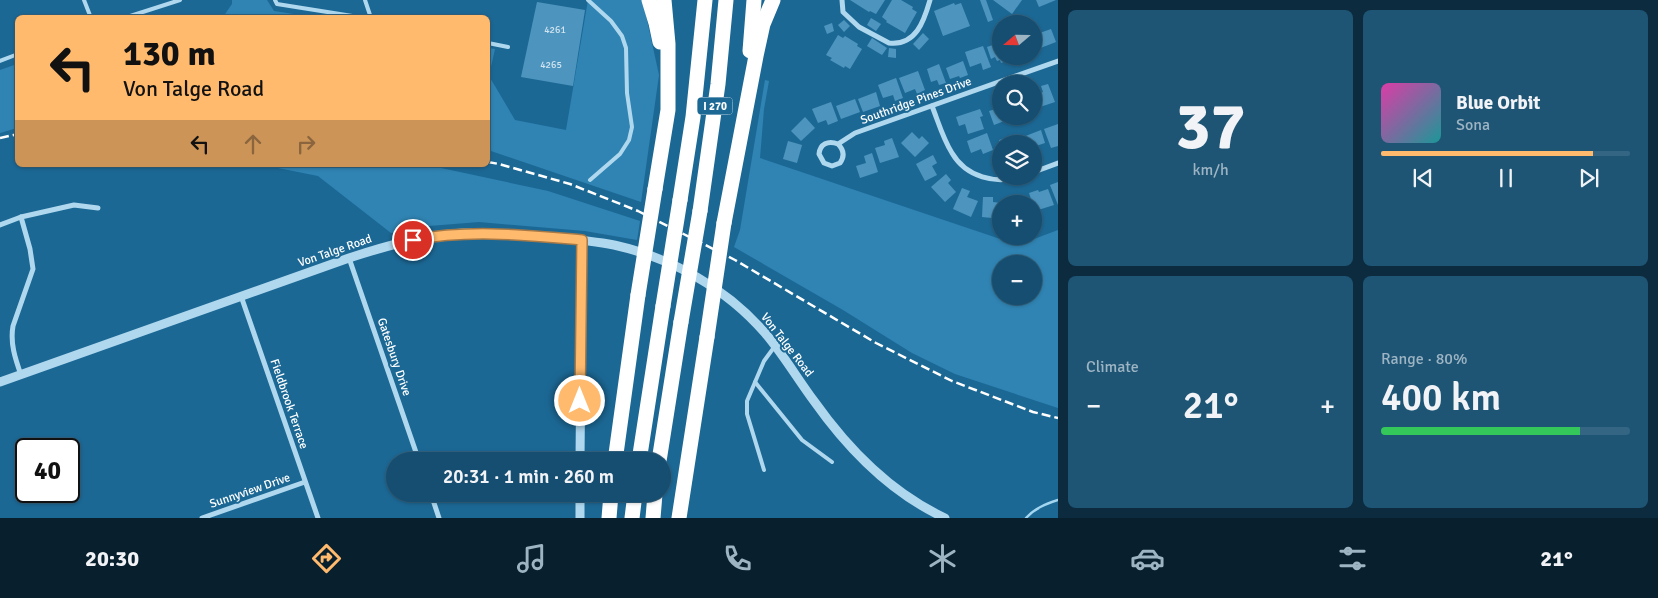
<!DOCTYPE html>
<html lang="en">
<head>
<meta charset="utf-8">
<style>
	:root { --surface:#154e70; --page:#1e5575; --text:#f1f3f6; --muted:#9db4c3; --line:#346583; --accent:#ffba6d }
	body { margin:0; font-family:Signika,sans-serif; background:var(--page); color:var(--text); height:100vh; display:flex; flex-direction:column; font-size:19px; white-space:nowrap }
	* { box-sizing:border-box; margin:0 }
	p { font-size:16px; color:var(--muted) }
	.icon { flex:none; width:28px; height:28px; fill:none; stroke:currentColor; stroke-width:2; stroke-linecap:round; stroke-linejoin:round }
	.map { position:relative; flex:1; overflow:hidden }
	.details { display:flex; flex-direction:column; gap:10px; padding:10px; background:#0c2b3e; width:600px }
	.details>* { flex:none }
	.hud { position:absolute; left:15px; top:15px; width:475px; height:152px; border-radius:8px; box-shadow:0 1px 4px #0004,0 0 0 1px var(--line); background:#ffba6d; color:#111; overflow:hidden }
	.needle { width:32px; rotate:250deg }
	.tools { position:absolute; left:992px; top:15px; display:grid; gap:10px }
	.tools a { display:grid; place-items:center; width:50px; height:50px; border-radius:50%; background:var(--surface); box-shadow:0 1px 4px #0004,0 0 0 1px var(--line); font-size:25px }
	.speed { position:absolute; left:15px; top:438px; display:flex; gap:10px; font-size:25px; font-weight:700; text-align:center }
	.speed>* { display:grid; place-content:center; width:65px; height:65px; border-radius:50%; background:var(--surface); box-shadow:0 1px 4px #0004,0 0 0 1px var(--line); line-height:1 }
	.speed .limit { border:2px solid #111; border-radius:8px; background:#fff; color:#111 }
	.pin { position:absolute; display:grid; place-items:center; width:42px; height:42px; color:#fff; margin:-21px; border:2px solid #fff; border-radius:50%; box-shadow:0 1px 5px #0007 }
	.me { position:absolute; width:55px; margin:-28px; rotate:0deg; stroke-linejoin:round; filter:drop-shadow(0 0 4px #0008) }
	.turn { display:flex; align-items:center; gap:18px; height:105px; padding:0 25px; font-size:22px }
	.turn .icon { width:65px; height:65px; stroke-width:2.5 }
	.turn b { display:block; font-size:35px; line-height:42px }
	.lanes { display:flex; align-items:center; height:48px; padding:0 25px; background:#0003; justify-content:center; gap:25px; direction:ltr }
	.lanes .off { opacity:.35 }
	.big { font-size:38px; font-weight:600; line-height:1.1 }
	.details .widget { flex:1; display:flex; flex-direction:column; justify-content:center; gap:8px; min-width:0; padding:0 18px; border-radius:8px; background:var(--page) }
	.details .dial { align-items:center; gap:0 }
	.dial b { font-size:65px; line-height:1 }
	.song { display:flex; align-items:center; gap:15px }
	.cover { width:60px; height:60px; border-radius:8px; background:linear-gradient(135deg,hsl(320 70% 55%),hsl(180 70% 35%)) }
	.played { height:5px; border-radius:2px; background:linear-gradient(90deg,var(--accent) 85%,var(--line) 85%) }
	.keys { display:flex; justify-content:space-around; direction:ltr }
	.heat { display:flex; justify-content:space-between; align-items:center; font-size:28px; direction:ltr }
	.charge { height:8px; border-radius:4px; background:linear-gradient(90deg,#34c759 80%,var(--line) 0) }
	.details .tiles { flex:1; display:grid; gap:10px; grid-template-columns:repeat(2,1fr) }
	.trip { position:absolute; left:386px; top:452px; width:285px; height:50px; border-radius:25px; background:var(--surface); box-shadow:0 1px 4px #0004,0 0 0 1px var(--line); font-weight:600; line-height:50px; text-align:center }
	.tab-bar { display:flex; height:80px; justify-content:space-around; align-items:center; background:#081f2d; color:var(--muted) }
	.tab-bar .icon { width:35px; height:35px }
	.tab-bar .current { color:var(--accent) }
	.tab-bar b { font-size:22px; color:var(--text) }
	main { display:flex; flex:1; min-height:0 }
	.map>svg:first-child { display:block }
</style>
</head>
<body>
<main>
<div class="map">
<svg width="1058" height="518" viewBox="0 0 1058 518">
	<rect width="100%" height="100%" fill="#1c6895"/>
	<g fill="#3084b3" fill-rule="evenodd">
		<polygon points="232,0 267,0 274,11 313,17 223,17 232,4"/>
		<polygon points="588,0 643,0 643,2 659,75 641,202 488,150 488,48 495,49 489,76 515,120 566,130"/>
		<polygon points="17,64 17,128 0,133 0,70"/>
		<path d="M765,80L769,81L764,109L760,158L1018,245L1058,230V408L955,374L912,353L843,310L734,247L740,230ZM1001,264H1034V296H1001Z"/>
		<polygon points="263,165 427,165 548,191 640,221 637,240 585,231 479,222 429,226 391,233 318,176"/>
	</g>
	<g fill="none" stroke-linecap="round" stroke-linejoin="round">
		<path stroke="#a2d6f1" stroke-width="2.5" d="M1026,518C1035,508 1046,504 1058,500"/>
	</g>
	<g fill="#4d95bf">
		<polygon points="850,0 885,0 876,14 870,11 869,12"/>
		<polygon points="892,0 901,0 913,7 912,9 917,12 905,33 886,22 887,21 882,17"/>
		<polygon points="980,0 986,0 993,20 988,22"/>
		<polygon points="993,0 1022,0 1012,14"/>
		<polygon points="1036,0 1056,0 1039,7"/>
		<polygon points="537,2 585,10 573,86 521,77"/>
		<polygon points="954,3 955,5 961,3 970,26 943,36 934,11"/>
		<polygon points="871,18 881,24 876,31 867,25"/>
		<polygon points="844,20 850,26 844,32 838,25"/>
		<polygon points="832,23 834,31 827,34 824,26"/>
		<polygon points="1051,29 1056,42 1038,49 1034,35"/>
		<polygon points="923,33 929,39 919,50 913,44"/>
		<polygon points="838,35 843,38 845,36 858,44 857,46 862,49 850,69 845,66 844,68 830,60 832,58 826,55"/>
		<polygon points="872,38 887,48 882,55 867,46"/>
		<polygon points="1001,42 1001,56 1011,56 1012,59 1001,63 1000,60 997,61 995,57 991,59 987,47"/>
		<polygon points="983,46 991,67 983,70 981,63 970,67 965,52"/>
		<polygon points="889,48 896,49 896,58 888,57"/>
		<polygon points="963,61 968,75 960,78 959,76 950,79 946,68"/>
		<polygon points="939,64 946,83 939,85 937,80 931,82 927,69"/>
		<polygon points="918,71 925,90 917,94 915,89 905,93 899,78"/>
		<polygon points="896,78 903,98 895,101 893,95 883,98 878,85"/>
		<polygon points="1048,84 1055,102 1037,108 1034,96 1043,92 1041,86"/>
		<polygon points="876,92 880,106 863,112 858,99"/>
		<polygon points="855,99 860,112 841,119 836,106"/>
		<polygon points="1001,100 1001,116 1011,116 1012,118 994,125 989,111 999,108 996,101"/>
		<polygon points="831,102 838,121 828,125 826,120 818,123 812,109"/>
		<polygon points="980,109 983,116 980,117 984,129 968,134 965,124 959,126 956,117"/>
		<polygon points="805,117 815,128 801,141 791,131"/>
		<polygon points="1058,124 1058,146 1051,148 1044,129"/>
		<polygon points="1041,130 1045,143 1036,146 1038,153 1034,155 1034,144 1025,144 1023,137"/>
		<polygon points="912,132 919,139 922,136 929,143 915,157 901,143"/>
		<polygon points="987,133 993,150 983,154 981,149 971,153 967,141"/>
		<polygon points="1019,137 1021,144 1000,144 999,140 1005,138 1006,141"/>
		<polygon points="892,138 899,157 880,163 875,148 885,145 884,141"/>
		<polygon points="788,141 802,145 797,163 783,159"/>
		<polygon points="872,153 878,172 860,178 856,166 866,163 864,156"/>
		<polygon points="933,155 937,163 932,166 937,175 925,181 916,164"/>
		<polygon points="946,174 951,180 948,183 956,192 945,202 931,187"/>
		<polygon points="1058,182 1058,205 1050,185"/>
		<polygon points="962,188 970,191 967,197 978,201 971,217 953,209"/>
		<polygon points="1048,189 1054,205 1035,211 1029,193 1038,190 1039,192"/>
		<polygon points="983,197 993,197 993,202 1001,203 1001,221 992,220 992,218 982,217"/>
		<polygon points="1016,197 1016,200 1027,198 1028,204 1008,204 1007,198"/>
	</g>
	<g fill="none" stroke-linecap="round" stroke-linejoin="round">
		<g stroke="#afd8ef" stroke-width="4">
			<polyline points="84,0 91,18"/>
			<polyline points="275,0 277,4 365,18"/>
			<polyline points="365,0 371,18"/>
			<polyline points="588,0 611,21 622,36 626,48 627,93 632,127 629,140 620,154 590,180"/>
			<polyline points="124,18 180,0"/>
			<polyline points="488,43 508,47"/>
			<polyline points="0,61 18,54"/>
			<polyline points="755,382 802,440 832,462"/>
			<polyline points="764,470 747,414 747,401 764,361 775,346"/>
		</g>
		<g stroke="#afd8ef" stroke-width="5">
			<path d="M842,0L843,12L859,27L889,43C916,46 924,21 930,0"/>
			<path d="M932,106C938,121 943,139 952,153C966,177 996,185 1021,176"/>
			<path d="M838,144C844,150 845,156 840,163L832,166L824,163L819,154C820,144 828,140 838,144L855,133L1058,61"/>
			<polyline points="1034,172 1058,163"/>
			<polyline points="0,225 21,217 74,205 98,208"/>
			<polyline points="349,258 419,461"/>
			<polyline points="241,296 318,518"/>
			<path d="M21,375C15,358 10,343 13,326L33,269L30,249L21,217"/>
			<polyline points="431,494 439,518"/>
			<polyline points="202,518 305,482"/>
		</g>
		<g stroke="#afd8ef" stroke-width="9">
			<path d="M0,382L349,258C386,246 424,235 463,233C492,232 521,235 550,237C571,239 593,241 614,245C672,258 726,288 765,333C783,354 797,378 814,401C848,449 891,493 945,518"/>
			<polyline points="580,461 582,241"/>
			<polyline points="580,518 580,494"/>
		</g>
		<g stroke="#fff" stroke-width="15">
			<polyline points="649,0 656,23 660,42"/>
			<polyline points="750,51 754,0"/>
			<polyline points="655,189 668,110 668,44 664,0"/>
			<polyline points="680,200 693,117 705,0"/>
			<polyline points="700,211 718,84 726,0"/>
			<polyline points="724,223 756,56 763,24 773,0"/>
			<polyline points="615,461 638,295"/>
			<polyline points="639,461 663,306"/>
			<polyline points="659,461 681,322"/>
			<polyline points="609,518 611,494"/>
			<polyline points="632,518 635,494"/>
			<polyline points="653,518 655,494"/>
			<polyline points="679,518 707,337"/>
		</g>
		<g stroke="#fff" stroke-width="2.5" stroke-dasharray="9 4" stroke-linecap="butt">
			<polyline points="0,138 18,134"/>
			<polyline points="488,162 499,164 570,184 638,211 735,260 876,343 952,381 1033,412 1058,418"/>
		</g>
		<g stroke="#fff" stroke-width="15">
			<polyline points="638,295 655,189"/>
			<polyline points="663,306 680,200"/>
			<polyline points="681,322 700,211"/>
			<polyline points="707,337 724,223"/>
		</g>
	</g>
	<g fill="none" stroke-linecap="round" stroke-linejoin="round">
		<g stroke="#a67947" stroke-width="12">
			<path id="route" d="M413,240C469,229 525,235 582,240L580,401"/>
		</g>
		<use href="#route" stroke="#ffba6d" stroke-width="9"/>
	</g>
	<g text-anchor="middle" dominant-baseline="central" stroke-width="4" stroke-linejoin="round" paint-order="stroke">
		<g font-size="10" fill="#d2e4ef">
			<text x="555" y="30">4261</text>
			<text x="551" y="65">4265</text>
		</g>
		<rect fill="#1c6895" stroke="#bbd2df" stroke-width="1" x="697.5" y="97.5" width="35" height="17" rx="4"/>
		<g font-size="11" font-weight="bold" fill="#fff">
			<text x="715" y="106">I 270</text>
		</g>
		<g font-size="12" fill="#fff" stroke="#1c6895">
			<text transform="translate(916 101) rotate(-20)">Southridge Pines Drive</text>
			<text transform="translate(335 251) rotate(-19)">Von Talge Road</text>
			<text transform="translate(787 345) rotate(52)">Von Talge Road</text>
			<text transform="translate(394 357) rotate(71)">Gatesbury Drive</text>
			<text transform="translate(289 404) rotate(71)">Fieldbrook Terrace</text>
			<text transform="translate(250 491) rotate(-19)">Sunnyview Drive</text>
		</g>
	</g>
</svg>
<div class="tools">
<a><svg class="needle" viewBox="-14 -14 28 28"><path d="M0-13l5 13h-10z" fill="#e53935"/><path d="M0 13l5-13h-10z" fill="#9db4c3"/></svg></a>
<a><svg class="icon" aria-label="search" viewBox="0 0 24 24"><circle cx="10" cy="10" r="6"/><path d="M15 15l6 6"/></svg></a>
<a><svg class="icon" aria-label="layers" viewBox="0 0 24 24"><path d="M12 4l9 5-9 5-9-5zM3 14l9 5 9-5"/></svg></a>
<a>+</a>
<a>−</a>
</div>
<div class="speed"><div class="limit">40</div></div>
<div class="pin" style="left:413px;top:240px;background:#d93025"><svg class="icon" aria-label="arrive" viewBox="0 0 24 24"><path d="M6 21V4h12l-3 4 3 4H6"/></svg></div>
<svg class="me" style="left:580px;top:401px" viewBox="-20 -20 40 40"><circle r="17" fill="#ffba6d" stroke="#fff" stroke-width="3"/><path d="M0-11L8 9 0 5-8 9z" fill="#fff"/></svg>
<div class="trip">20:31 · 1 min · 260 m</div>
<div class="hud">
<div class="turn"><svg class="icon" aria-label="left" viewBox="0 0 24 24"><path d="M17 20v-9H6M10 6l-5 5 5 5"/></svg><div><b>130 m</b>Von Talge Road</div></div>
<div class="lanes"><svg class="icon" aria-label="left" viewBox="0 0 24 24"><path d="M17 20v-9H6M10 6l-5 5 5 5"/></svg><svg class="icon off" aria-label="ahead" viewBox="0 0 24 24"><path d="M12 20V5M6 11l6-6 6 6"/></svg><svg class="icon off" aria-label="right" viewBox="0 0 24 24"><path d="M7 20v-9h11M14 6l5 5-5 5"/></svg></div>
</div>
</div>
<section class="details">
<div class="tiles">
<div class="widget dial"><b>37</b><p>km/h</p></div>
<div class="widget">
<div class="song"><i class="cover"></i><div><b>Blue Orbit</b><p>Sona</p></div></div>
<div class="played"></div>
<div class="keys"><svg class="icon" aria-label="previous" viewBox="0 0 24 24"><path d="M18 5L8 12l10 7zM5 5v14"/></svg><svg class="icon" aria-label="pause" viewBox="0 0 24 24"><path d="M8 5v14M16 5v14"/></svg><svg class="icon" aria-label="next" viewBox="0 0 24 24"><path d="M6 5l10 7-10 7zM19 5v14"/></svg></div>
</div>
<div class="widget"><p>Climate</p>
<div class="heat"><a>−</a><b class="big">21°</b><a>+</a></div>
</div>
<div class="widget"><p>Range · 80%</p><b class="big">400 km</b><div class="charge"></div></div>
</div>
</section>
</main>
<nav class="tab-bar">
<b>20:30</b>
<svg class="icon current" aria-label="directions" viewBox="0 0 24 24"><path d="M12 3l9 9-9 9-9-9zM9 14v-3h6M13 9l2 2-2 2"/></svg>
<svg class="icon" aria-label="music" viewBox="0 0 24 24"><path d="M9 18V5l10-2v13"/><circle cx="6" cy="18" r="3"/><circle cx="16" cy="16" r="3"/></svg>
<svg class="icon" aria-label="phone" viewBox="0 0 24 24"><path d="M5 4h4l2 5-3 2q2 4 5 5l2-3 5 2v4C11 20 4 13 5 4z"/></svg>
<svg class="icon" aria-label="climate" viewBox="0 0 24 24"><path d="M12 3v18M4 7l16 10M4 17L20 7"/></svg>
<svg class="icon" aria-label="car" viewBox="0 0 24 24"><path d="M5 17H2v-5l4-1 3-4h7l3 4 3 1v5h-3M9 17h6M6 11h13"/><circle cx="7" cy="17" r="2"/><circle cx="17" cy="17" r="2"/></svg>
<svg class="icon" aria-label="filters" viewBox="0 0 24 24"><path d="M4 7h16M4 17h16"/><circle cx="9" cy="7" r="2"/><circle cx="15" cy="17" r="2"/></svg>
<b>21°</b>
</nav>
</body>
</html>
